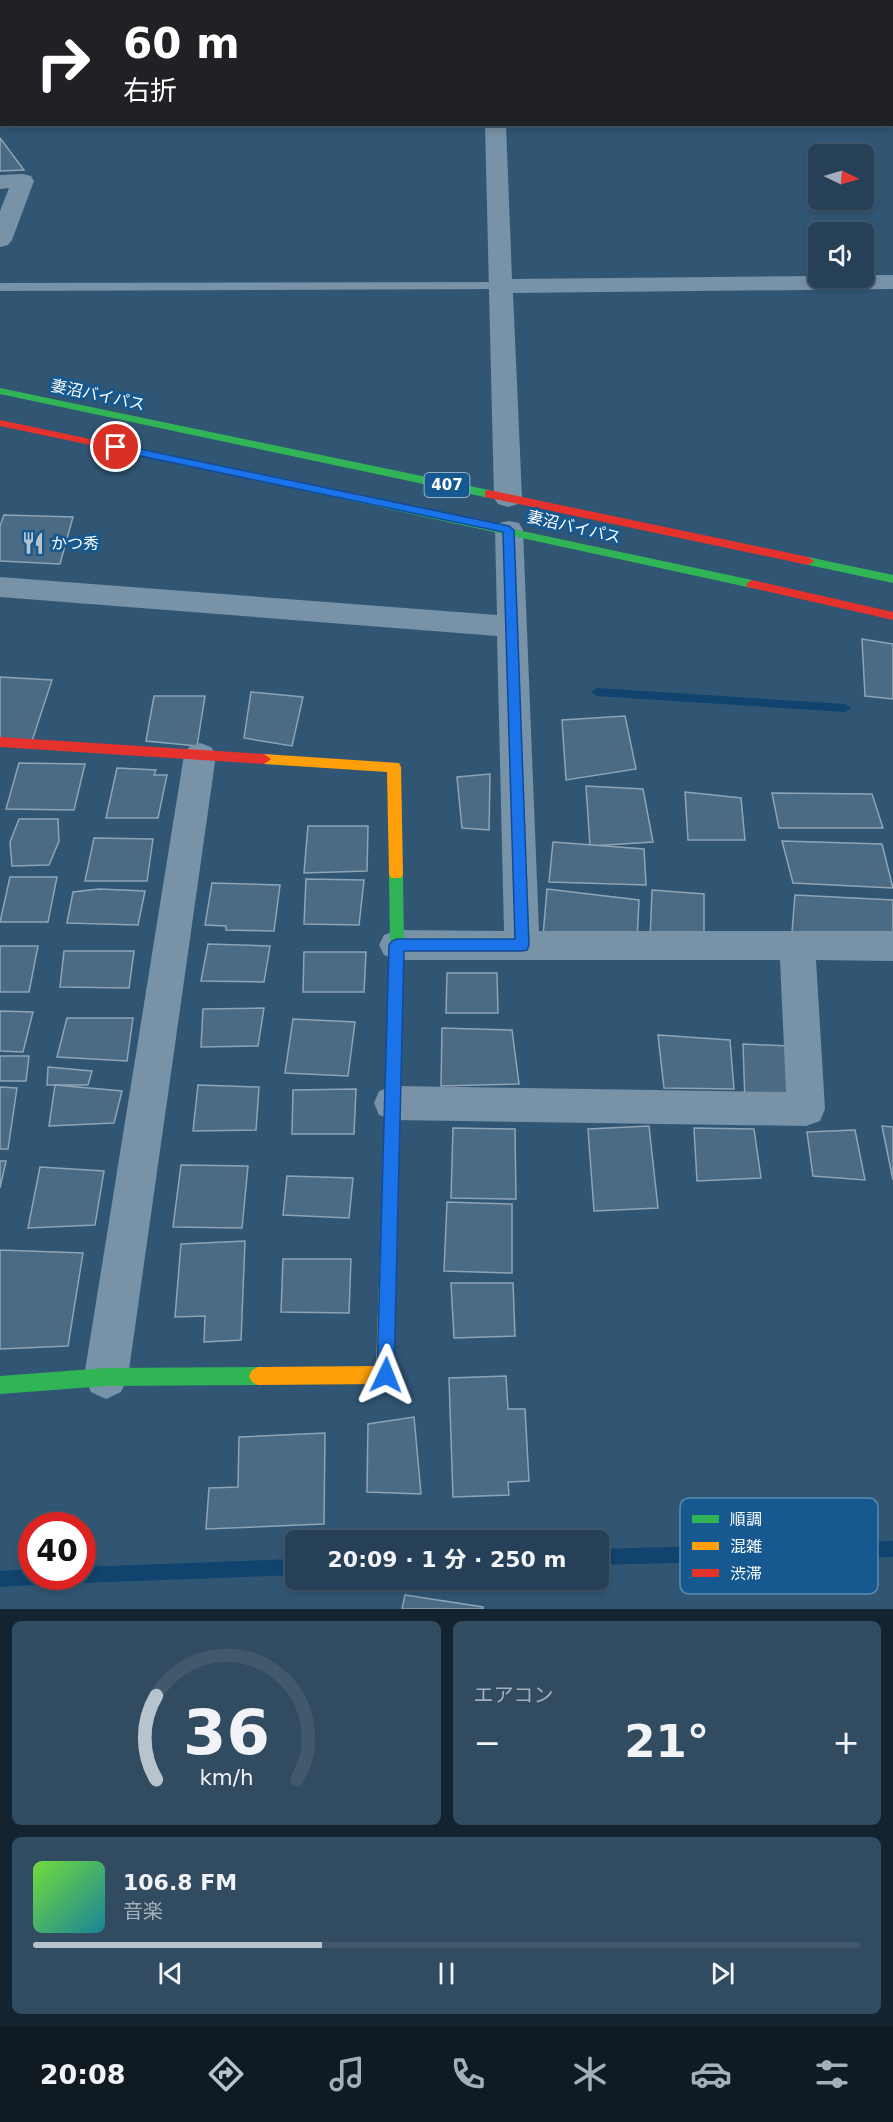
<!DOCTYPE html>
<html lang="ja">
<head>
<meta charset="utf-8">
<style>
	:root { --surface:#254057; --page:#314b61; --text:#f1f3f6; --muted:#a3afba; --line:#42596d; --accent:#b7c4ce }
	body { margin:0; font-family:"DejaVu Sans","Noto Sans JP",sans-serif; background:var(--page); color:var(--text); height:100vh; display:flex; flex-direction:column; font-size:22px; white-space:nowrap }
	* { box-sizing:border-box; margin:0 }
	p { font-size:20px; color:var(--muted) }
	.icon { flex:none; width:33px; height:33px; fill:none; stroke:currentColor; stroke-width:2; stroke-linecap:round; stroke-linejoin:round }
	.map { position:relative; height:1609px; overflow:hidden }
	.drawer { display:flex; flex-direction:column; gap:12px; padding:12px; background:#142330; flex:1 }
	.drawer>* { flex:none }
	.guide { position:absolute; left:0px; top:0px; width:894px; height:126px; box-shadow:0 3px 9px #0003,0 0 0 2px var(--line); background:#202124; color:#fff; overflow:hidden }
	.needle { width:39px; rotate:95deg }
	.buttons { position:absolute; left:808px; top:144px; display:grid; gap:12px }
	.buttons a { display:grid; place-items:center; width:66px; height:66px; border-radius:9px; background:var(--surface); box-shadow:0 3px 9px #0003,0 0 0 2px var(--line); font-size:30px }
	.speed { position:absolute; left:18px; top:1512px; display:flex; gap:12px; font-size:30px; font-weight:700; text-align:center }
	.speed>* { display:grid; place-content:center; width:78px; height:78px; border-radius:50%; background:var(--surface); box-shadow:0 3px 9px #0003,0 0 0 2px var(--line); line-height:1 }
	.speed .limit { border:9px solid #d22; background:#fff; color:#111 }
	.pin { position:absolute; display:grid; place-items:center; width:51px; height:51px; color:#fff; margin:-26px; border:3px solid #fff; border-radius:50%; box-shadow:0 2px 6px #0007 }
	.me { position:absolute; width:66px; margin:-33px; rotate:2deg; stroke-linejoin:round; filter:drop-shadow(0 0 4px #0008) }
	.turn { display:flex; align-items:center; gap:21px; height:126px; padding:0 24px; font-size:27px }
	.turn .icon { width:78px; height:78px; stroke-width:2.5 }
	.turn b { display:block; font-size:42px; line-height:51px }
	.big { font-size:45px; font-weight:800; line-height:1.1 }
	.drawer .tile { flex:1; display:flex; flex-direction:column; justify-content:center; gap:9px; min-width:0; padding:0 21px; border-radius:9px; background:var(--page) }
	.drawer .dial { align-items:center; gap:0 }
	.dial svg { height:156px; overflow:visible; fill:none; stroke:var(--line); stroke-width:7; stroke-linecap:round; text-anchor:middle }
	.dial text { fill:var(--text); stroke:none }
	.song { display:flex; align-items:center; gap:18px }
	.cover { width:72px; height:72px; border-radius:9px; background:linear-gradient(135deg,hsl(100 70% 55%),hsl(190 70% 35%)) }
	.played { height:6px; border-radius:3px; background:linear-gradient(90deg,var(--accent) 35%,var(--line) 35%) }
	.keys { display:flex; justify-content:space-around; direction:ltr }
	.heat { display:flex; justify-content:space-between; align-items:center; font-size:33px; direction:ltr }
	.drawer .tiles { flex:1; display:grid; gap:12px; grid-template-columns:1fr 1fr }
	.tile:last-child { grid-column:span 2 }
	.trip { position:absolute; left:285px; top:1530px; width:324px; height:60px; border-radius:9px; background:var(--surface); box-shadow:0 3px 9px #0003,0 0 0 2px var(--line); font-weight:800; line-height:60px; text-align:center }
	.tab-bar { display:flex; height:96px; justify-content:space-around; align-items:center; background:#0f1a23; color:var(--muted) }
	.tab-bar .icon { width:42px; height:42px }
	.tab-bar .active { color:var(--accent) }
	.tab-bar b { font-size:27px; color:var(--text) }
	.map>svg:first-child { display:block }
</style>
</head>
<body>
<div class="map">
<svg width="893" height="1609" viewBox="0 0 893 1609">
	<rect width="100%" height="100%" fill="#315674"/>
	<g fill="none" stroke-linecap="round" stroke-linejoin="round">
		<g fill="#10436e" fill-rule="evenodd">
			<polygon points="597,688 845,704 851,708 845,712 597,696 591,692"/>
			<polygon points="893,1541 893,1557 598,1565 598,1549"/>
			<polygon points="296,1559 296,1575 82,1583 76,1581 74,1576 82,1576 82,1567"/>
			<polygon points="32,1569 32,1576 64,1576 62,1582 56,1584 0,1587 0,1571"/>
		</g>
	</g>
	<g fill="#4b6a83" stroke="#8ea4b5" stroke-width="1.5">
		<polygon points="0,138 24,170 0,171"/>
		<polygon points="4,515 73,517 60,564 0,561 0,526"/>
		<polygon points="862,639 893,644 893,699 865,696"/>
		<polygon points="0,677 52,680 32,741 0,739"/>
		<polygon points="251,692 303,697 292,746 244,738"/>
		<polygon points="154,696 205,696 197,746 146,741"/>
		<polygon points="625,716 636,769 566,780 562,720"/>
		<polygon points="19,763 85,764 74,810 6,809"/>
		<polygon points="117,768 156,770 154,775 167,775 158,818 106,818"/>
		<polygon points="490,774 489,830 462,828 457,777"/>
		<polygon points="586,786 643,789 653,842 590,846"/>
		<polygon points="685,792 741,798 745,840 688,840"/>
		<polygon points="772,793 872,794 883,828 779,828"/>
		<polygon points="19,819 58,819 59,841 49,865 12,866 10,842"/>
		<polygon points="308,826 368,826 367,871 304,873"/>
		<polygon points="94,838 153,839 147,881 85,881"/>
		<polygon points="782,841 882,844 893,888 793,883"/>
		<polygon points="553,842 644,849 646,885 549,882"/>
		<polygon points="10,877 57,877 48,922 0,922"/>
		<polygon points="306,879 364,880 359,925 304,924"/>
		<polygon points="212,883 280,885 274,931 226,930 226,926 205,925"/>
		<polygon points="99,889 145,891 138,925 67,923 73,892"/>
		<polygon points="547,889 639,900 637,942 543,936"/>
		<polygon points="652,890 704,894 704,942 650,942"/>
		<polygon points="795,895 893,900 893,936 792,932"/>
		<polygon points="208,944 270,946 264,982 201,981"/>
		<polygon points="0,946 38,946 29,992 0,992"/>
		<polygon points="64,951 134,951 129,988 60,987"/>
		<polygon points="304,952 366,952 364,992 303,992"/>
		<polygon points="447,973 497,973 498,1013 446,1013"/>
		<polygon points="264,1008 258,1046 201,1047 203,1009"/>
		<polygon points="0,1011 33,1012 23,1052 0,1051"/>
		<polygon points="67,1018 133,1018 127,1061 57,1057"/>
		<polygon points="293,1019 355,1022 348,1076 285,1073"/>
		<polygon points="442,1028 512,1030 519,1084 441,1086"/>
		<polygon points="658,1035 730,1040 734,1089 664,1088"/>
		<polygon points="743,1044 789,1046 795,1094 745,1102"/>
		<polygon points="0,1056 29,1056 26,1081 0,1081"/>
		<polygon points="48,1067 92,1071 88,1085 47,1085"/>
		<polygon points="55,1085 122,1091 114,1123 49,1126"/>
		<polygon points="198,1085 259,1087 256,1130 193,1131"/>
		<polygon points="0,1087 17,1088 8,1149 0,1149"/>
		<polygon points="356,1089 354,1134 292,1134 293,1090"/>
		<polygon points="649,1126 658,1208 594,1211 588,1129"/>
		<polygon points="882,1126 893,1127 893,1180"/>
		<polygon points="453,1128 515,1129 516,1199 451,1198"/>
		<polygon points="694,1128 754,1129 761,1178 697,1181"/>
		<polygon points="855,1130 865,1180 813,1176 807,1132"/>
		<polygon points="0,1161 6,1161 0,1188"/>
		<polygon points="181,1165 248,1166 242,1228 173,1227"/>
		<polygon points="40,1167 104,1171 95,1225 28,1228"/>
		<polygon points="287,1176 353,1178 349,1218 283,1215"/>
		<polygon points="447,1202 512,1204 512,1273 444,1271"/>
		<polygon points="245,1241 241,1340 204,1342 205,1316 175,1317 181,1244"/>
		<polygon points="0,1250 83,1253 68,1346 0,1349"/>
		<polygon points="283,1259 351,1259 349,1313 281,1312"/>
		<polygon points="451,1283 513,1283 515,1336 454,1338"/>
		<polygon points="506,1376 508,1409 525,1409 529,1481 508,1482 509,1495 453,1497 449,1378"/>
		<polygon points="414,1417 421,1494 367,1492 368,1424"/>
		<polygon points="325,1433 324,1524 206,1529 209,1488 238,1487 239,1437"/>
		<polygon points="405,1595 483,1607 483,1609 402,1609"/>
	</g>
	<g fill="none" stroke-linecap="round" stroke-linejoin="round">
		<polygon fill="#7892a7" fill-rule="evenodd" points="500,282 507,286 505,289 0,291 0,283"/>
		<g fill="#7892a7" fill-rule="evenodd">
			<rect x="481" y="0" width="18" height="2"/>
			<polygon points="485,124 506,124 512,279 819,276 819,278 864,278 864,275 893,275 893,289 513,293 522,498 518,504 508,507 498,504 494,498"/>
			<polygon points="23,174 31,176 34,181 12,240 8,245 0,247 0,211 9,188 0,189 0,175"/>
			<polygon points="509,521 519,523 523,530 539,931 893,931 893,961 816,960 825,1109 820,1121 806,1126 393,1120 379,1115 374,1103 379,1091 393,1086 786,1092 780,960 397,960 384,955 379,945 384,935 397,930 504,931 497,636 0,597 0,577 497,615 495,530 499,523"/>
			<polygon points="200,743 211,747 216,755 128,1377 121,1392 106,1399 91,1392 84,1377 184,755 189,747"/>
		</g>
		<g fill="#30b455" fill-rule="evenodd">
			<polygon points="0,388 489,490 495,494 489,498 0,394"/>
			<polygon points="176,457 752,580 758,584 752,588 172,462 172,458"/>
			<polygon points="808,557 893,575 893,583 804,564 802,561"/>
			<polygon points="396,868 401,870 403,874 404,945 399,1171 397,1176 391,1178 385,1176 383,1171 390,945 389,874 391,870"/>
			<polygon points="258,1367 264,1370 267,1376 264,1382 258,1385 106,1386 0,1394 0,1376 106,1368"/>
		</g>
		<g fill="#ff9f0a" fill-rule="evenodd">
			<polygon points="264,754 399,763 401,767 403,874 401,878 391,878 389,874 387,772 264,764 257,759"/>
			<polygon points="391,1164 397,1166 399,1171 394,1375 391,1381 385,1384 258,1385 252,1382 249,1376 252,1370 258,1367 376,1366 383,1171 385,1166"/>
		</g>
		<g fill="#e5322d" fill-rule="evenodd">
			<polygon points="0,420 176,457 182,460 176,463 0,426"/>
			<polygon points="489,490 808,557 814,561 808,565 485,497 485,491"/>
			<polygon points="752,580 893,612 893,620 748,587 746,584"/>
			<polygon points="0,737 264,754 271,759 264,764 0,747"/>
		</g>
	</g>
	<polygon fill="#1a73e8" stroke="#114b97" stroke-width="1.5" points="116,444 509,526 514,530 529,945 527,950 522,951 404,951 394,1375 392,1381 386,1384 379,1381 377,1375 389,945 392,941 397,939 515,939 503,532 112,450 110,447"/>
	<defs>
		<g id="restaurant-bare" transform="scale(1.8)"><path d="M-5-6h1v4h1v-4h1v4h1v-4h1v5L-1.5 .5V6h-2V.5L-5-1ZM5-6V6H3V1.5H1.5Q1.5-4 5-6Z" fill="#b7c4ce" stroke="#155990" stroke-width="2.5" paint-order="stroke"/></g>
	</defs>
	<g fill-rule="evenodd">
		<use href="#restaurant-bare" x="33" y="543"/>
	</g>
	<g text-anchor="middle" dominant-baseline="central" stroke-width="6" stroke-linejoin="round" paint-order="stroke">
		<rect fill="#155990" stroke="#b9cdde" stroke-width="1.5" x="424.5" y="473" width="45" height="24" rx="4.5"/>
		<g font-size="15" font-weight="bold" fill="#fff">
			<text x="447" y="485">407</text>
		</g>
		<g font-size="16" fill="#fff" stroke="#155990">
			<text transform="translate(98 395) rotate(12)">妻沼バイパス</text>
			<text transform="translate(574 527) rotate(13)">妻沼バイパス</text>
		</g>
		<g font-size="16" fill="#fff" stroke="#155990" text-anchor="start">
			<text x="51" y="543">かつ秀</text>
		</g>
	</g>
	<rect x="680" y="1498" width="198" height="96" rx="9" fill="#155990" stroke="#5b8bb1" stroke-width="1.5"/>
	<rect x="692" y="1515" width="27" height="8" fill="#30b455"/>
	<rect x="692" y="1542" width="27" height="8" fill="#ff9f0a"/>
	<rect x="692" y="1569" width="27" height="8" fill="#e5322d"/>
	<g font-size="16" fill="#fff">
		<text x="730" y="1525">順調</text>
		<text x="730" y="1552">混雑</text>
		<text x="730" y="1579">渋滞</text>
	</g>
</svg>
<div class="buttons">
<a><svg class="needle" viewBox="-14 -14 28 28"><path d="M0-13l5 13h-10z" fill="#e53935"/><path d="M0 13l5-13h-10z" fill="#a3afba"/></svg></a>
<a><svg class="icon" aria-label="sound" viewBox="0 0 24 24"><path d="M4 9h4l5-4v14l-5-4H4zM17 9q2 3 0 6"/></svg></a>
</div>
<div class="speed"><div class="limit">40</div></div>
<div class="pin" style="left:116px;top:447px;background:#d93025"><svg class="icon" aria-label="arrive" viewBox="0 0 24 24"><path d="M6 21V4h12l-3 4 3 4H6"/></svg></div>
<svg class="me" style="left:386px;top:1375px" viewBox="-20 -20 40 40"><path d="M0-17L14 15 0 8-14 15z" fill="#1a73e8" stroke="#fff" stroke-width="4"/></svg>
<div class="trip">20:09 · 1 分 · 250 m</div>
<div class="guide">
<div class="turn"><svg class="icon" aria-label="right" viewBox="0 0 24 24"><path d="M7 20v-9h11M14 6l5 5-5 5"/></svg><div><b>60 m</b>右折</div></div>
</div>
</div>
<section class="drawer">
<div class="tiles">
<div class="tile dial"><svg viewBox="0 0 100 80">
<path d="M14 69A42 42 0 1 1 86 69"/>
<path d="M14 69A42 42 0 0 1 14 26" stroke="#b7c4ce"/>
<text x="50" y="56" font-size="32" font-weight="700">36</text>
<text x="50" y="72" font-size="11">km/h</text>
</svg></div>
<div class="tile"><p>エアコン</p>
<div class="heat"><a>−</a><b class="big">21°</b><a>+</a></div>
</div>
<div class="tile">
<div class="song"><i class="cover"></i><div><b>106.8 FM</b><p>音楽</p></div></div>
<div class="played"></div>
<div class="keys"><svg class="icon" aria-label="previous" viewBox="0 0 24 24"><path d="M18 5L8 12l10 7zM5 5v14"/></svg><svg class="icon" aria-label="pause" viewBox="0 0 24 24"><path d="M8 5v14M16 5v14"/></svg><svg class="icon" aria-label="next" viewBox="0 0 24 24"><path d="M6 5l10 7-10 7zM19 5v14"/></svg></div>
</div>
</div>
</section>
<nav class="tab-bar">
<b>20:08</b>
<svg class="icon active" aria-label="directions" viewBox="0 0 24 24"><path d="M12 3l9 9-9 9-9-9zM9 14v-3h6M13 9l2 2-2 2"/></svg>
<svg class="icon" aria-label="music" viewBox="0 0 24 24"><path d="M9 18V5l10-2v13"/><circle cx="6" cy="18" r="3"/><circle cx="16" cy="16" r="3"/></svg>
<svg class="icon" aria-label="phone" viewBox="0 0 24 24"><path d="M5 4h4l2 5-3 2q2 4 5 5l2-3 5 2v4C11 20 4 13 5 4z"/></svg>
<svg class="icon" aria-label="climate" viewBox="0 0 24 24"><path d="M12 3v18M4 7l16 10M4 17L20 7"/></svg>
<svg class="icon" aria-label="car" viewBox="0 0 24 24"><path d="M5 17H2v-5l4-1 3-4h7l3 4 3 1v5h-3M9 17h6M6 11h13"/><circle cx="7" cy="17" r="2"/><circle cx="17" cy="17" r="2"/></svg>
<svg class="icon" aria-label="filters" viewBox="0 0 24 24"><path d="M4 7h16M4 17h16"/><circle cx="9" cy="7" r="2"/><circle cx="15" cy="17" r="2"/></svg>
</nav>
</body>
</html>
